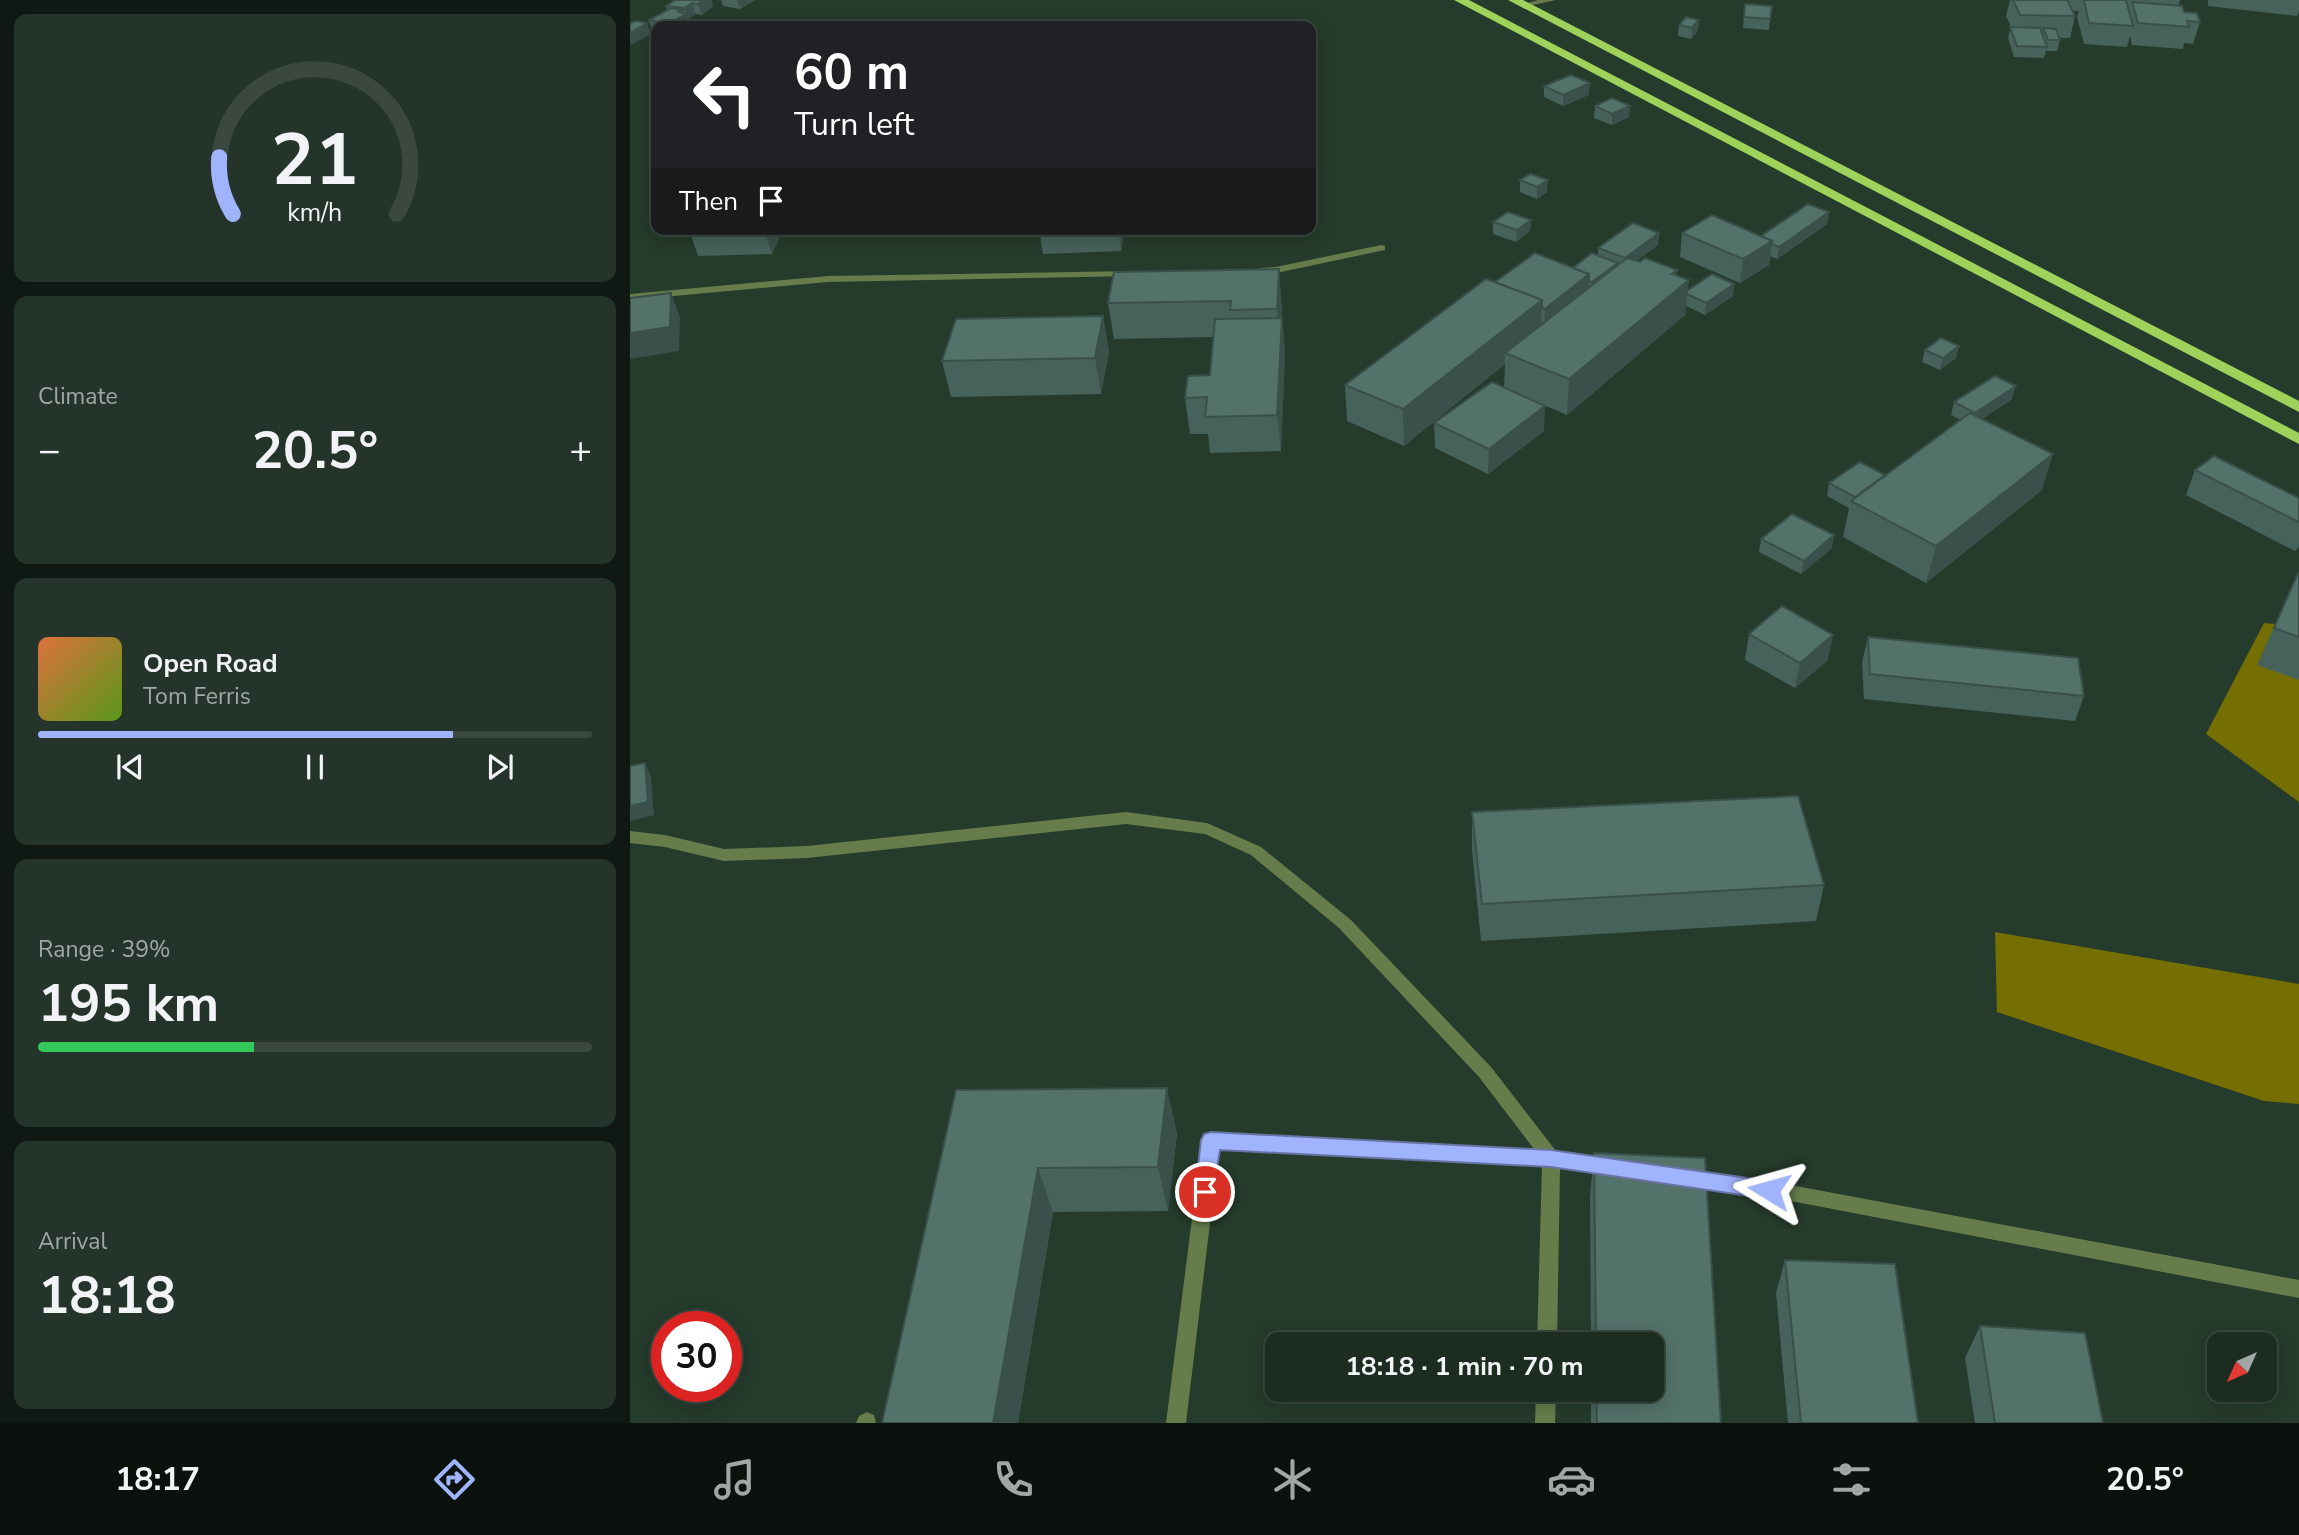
<!DOCTYPE html>
<html lang="en">
<head>
<meta charset="utf-8">
<style>
	:root { --surface:#1c2c21; --page:#25342a; --text:#f1f3f6; --muted:#a0a7a5; --line:#3a483f; --accent:#a0b3fd }
	body { margin:0; font-family:"Nunito Sans",sans-serif; background:var(--page); color:var(--text); height:100vh; display:flex; flex-direction:column; font-size:26px; white-space:nowrap }
	* { box-sizing:border-box; margin:0 }
	p { font-size:23px; color:var(--muted) }
	.icon { flex:none; width:38px; height:38px; fill:none; stroke:currentColor; stroke-width:2; stroke-linecap:round; stroke-linejoin:round }
	.map { position:relative; flex:1; overflow:hidden }
	.side { display:flex; flex-direction:column; gap:14px; padding:14px; background:#0f1812; width:630px }
	.side>* { flex:none }
	.top-card { position:absolute; left:21px; top:21px; width:665px; height:214px; border-radius:14px; box-shadow:0 4px 18px #0003,0 0 0 2px var(--line); background:#202124; color:#fff; overflow:hidden }
	.needle { width:46px; rotate:225deg }
	.fabs { position:absolute; left:1577px; top:1332px; display:grid; gap:14px }
	.fabs a { display:grid; place-items:center; width:70px; height:70px; border-radius:14px; background:var(--surface); box-shadow:0 4px 18px #0003,0 0 0 2px var(--line); font-size:35px }
	.speed { position:absolute; left:21px; top:1311px; display:flex; gap:14px; font-size:35px; font-weight:700; text-align:center }
	.speed>* { display:grid; place-content:center; width:91px; height:91px; border-radius:50%; background:var(--surface); box-shadow:0 4px 18px #0003,0 0 0 2px var(--line); line-height:1 }
	.speed .limit { border:10px solid #d22; background:#fff; color:#111 }
	.pin { position:absolute; display:grid; place-items:center; width:60px; height:60px; color:#fff; margin:-30px; border:4px solid #fff; border-radius:50%; box-shadow:0 2px 7px #0007 }
	.me { position:absolute; width:77px; margin:-38px; rotate:278deg; stroke-linejoin:round; filter:drop-shadow(0 0 5px #0008) }
	.turn { display:flex; align-items:center; gap:24px; height:147px; padding:0 28px; font-size:32px }
	.turn .icon { width:91px; height:91px; stroke-width:2.5 }
	.turn b { display:block; font-size:49px; line-height:60px }
	.then { display:flex; align-items:center; height:66px; padding:0 28px; background:#0003; gap:14px; font-size:26px }
	.big { font-size:52px; font-weight:700; line-height:1.1 }
	.side .card { flex:1; display:flex; flex-direction:column; justify-content:center; gap:10px; min-width:0; padding:0 24px; border-radius:14px; background:var(--page) }
	.side .dial { align-items:center; gap:0 }
	.dial svg { height:182px; overflow:visible; fill:none; stroke:var(--line); stroke-width:7; stroke-linecap:round; text-anchor:middle }
	.dial text { fill:var(--text); stroke:none }
	.song { display:flex; align-items:center; gap:21px }
	.cover { width:84px; height:84px; border-radius:10px; background:linear-gradient(135deg,hsl(20 70% 55%),hsl(90 70% 35%)) }
	.played { height:7px; border-radius:4px; background:linear-gradient(90deg,var(--accent) 75%,var(--line) 75%) }
	.keys { display:flex; justify-content:space-around; direction:ltr }
	.heat { display:flex; justify-content:space-between; align-items:center; font-size:38px; direction:ltr }
	.charge { height:10px; border-radius:5px; background:linear-gradient(90deg,#34c759 39%,var(--line) 0) }
	.trip { position:absolute; left:635px; top:1332px; width:399px; height:70px; border-radius:14px; background:var(--surface); box-shadow:0 4px 18px #0003,0 0 0 2px var(--line); font-weight:700; line-height:70px; text-align:center }
	.menu { display:flex; height:112px; justify-content:space-around; align-items:center; background:#0b120d; color:var(--muted) }
	.menu .icon { width:49px; height:49px }
	.menu .on { color:var(--accent) }
	.menu b { font-size:32px; color:var(--text) }
	main { display:flex; flex:1; min-height:0 }
	.map>svg:first-child { display:block }
</style>
</head>
<body>
<main>
<section class="side">
<div class="card dial"><svg viewBox="0 0 100 80">
<path d="M14 69A42 42 0 1 1 86 69"/>
<path d="M14 69A42 42 0 0 1 8 44" stroke="#a0b3fd"/>
<text x="50" y="56" font-size="32" font-weight="700">21</text>
<text x="50" y="72" font-size="11">km/h</text>
</svg></div>
<div class="card"><p>Climate</p>
<div class="heat"><a>−</a><b class="big">20.5°</b><a>+</a></div>
</div>
<div class="card">
<div class="song"><i class="cover"></i><div><b>Open Road</b><p>Tom Ferris</p></div></div>
<div class="played"></div>
<div class="keys"><svg class="icon" aria-label="previous" viewBox="0 0 24 24"><path d="M18 5L8 12l10 7zM5 5v14"/></svg><svg class="icon" aria-label="pause" viewBox="0 0 24 24"><path d="M8 5v14M16 5v14"/></svg><svg class="icon" aria-label="next" viewBox="0 0 24 24"><path d="M6 5l10 7-10 7zM19 5v14"/></svg></div>
</div>
<div class="card"><p>Range · 39%</p><b class="big">195 km</b><div class="charge"></div></div>
<div class="card"><p>Arrival</p><b class="big">18:18</b></div>
</section>
<div class="map">
<svg width="1669" height="1423" viewBox="0 0 1669 1423">
	<rect width="100%" height="100%" fill="#253b2c"/>
	<g fill="#756e00">
		<polygon points="1634,623 1669,626 1669,802 1576,734"/>
		<polygon points="1365,932 1669,984 1669,1104 1634,1101 1367,1012"/>
	</g>
	<g fill="none" stroke-linecap="round" stroke-linejoin="round">
		<g fill="#667d4b" fill-rule="evenodd">
			<polygon points="908,0 926,0 894,7 890,5"/>
			<polygon points="751,245 755,246 755,250 646,273 631,274 626,271 631,268 646,267"/>
			<polygon points="502,271 507,274 506,276 198,282 0,300 0,294 198,276"/>
			<polygon points="496,812 577,823 631,847 721,920 861,1067 926,1151 986,1161 989,1167 986,1173 980,1175 930,1167 927,1344 907,1344 912,1165 589,1148 556,1423 536,1423 572,1140 575,1135 581,1132 904,1149 849,1077 709,928 621,855 575,834 496,824 177,858 94,861 35,847 0,843 0,831 35,835 94,849 177,846"/>
			<polygon points="1059,1171 1166,1186 1669,1280 1669,1298 1166,1202 1059,1187 1053,1185 1050,1179 1053,1173"/>
			<polygon points="906,1390 926,1390 925,1423 905,1423"/>
			<polygon points="237,1412 244,1415 246,1423 226,1423 229,1416"/>
		</g>
		<g fill="#9ed25a" fill-rule="evenodd">
			<polygon points="824,0 839,0 1669,433 1669,444"/>
			<polygon points="878,0 893,0 1669,401 1669,412"/>
		</g>
	</g>
	<g fill="#47625b">
		<polygon points="45,0 81,0 83,6 72,15 66,14 58,19 59,25 57,26 26,26 26,32 22,31 19,20 37,10 36,6"/>
		<polygon points="91,0 125,0 110,9 93,6"/>
		<polygon points="1380,0 1550,0 1548,6 1554,12 1570,22 1563,44 1554,43 1553,49 1502,45 1500,36 1497,47 1454,44 1447,17 1449,11 1442,11 1445,16 1440,38 1429,38 1430,40 1427,51 1416,51 1414,58 1384,57 1378,38 1381,27 1376,16"/>
		<polygon points="1578,0 1669,0 1669,12 1667,16 1578,6"/>
		<polygon points="1115,4 1142,6 1139,30 1113,28"/>
		<polygon points="1069,20 1068,30 1061,39 1048,36 1049,25"/>
		<polygon points="914,86 959,95 933,106 914,97"/>
		<polygon points="965,106 1000,106 999,117 982,125 964,118"/>
		<polygon points="900,174 917,192 907,199 890,192 890,180"/>
		<polygon points="1199,212 1197,224 1147,259 1140,256 1139,265 1110,283 1050,257 1052,233 1131,236"/>
		<polygon points="901,220 900,231 886,242 863,234 863,222"/>
		<polygon points="59,229 153,229 142,254 68,256"/>
		<polygon points="409,229 494,229 491,251 413,254"/>
		<polygon points="1029,233 1028,245 1006,261 1059,280 1057,290 1104,284 1103,296 1075,315 1056,306 1055,315 937,415 909,403 914,431 858,474 805,448 804,423 874,388 875,364 774,446 717,421 715,385 865,282 943,268 968,256 968,248"/>
		<polygon points="484,272 652,304 652,318 655,353 651,451 580,453 578,434 560,434 555,398 580,375 584,337 484,339 478,303"/>
		<polygon points="473,316 479,352 471,394 321,397 312,361"/>
		<polygon points="1329,346 1326,358 1310,370 1292,362 1295,350"/>
		<polygon points="1382,399 1352,419 1412,490 1296,583 1213,537 1219,508 1197,496 1199,483 1255,475 1331,420 1321,415 1324,402"/>
		<polygon points="1565,470 1669,498 1669,547 1665,551 1556,495"/>
		<polygon points="1131,539 1202,548 1171,574 1129,552"/>
		<polygon points="1668,573 1669,574 1669,680 1627,665"/>
		<polygon points="1119,634 1198,660 1165,688 1115,660"/>
		<polygon points="1238,637 1454,696 1445,721 1234,699 1232,662"/>
		<polygon points="842,812 1194,885 1186,921 851,941 842,850"/>
		<polygon points="326,1090 547,1133 538,1211 423,1212 388,1423 252,1423"/>
		<polygon points="964,1153 1091,1423 961,1423 961,1390 1022,1390 1022,1344 961,1344 960,1197"/>
		<polygon points="1155,1260 1288,1423 1158,1423 1146,1293"/>
		<polygon points="1350,1326 1473,1423 1345,1423 1335,1358"/>
	</g>
	<g fill="#3a504a">
		<polygon points="73,0 81,0 83,6 72,15 68,4"/>
		<polygon points="107,0 125,0 110,9"/>
		<polygon points="62,3 66,14 58,19 55,8"/>
		<polygon points="53,10 54,15 56,14 59,25 57,26 38,26 38,24 49,12"/>
		<polygon points="1069,20 1068,30 1061,39 1062,28"/>
		<polygon points="17,23 21,34 1,45 0,41 0,33"/>
		<polygon points="960,83 959,95 933,106 933,95"/>
		<polygon points="1000,106 999,117 982,125 982,114"/>
		<polygon points="918,180 917,192 907,199 907,187"/>
		<polygon points="1199,212 1197,224 1147,259 1149,247"/>
		<polygon points="901,220 900,231 886,242 887,230"/>
		<polygon points="134,229 153,229 142,254"/>
		<polygon points="488,229 494,229 491,251"/>
		<polygon points="1029,233 1028,245 994,270 995,258"/>
		<polygon points="1142,241 1139,265 1110,283 1113,259"/>
		<polygon points="988,263 987,275 962,295 962,282"/>
		<polygon points="649,269 655,353 651,451 647,415 650,344 647,309"/>
		<polygon points="1047,270 1045,291 1059,280 1055,315 937,415 939,379"/>
		<polygon points="959,274 958,298 914,333 915,309"/>
		<polygon points="1104,284 1103,296 1075,315 1076,303"/>
		<polygon points="41,293 50,317 49,351 0,359 0,333"/>
		<polygon points="912,300 911,335 875,353 875,364 774,446 773,409"/>
		<polygon points="473,316 479,352 471,394 465,358"/>
		<polygon points="1329,346 1326,358 1310,370 1313,358"/>
		<polygon points="1386,386 1382,399 1342,426 1345,413"/>
		<polygon points="915,406 914,431 858,474 859,449"/>
		<polygon points="1423,454 1412,490 1296,583 1306,546"/>
		<polygon points="1204,535 1202,548 1171,574 1174,561"/>
		<polygon points="1203,635 1198,660 1165,688 1170,663"/>
		<polygon points="15,763 21,776 24,815 0,821 0,806"/>
		<polygon points="537,1088 547,1133 538,1211 528,1167"/>
		<polygon points="408,1168 423,1212 388,1423 363,1423"/>
	</g>
	<g fill="#53726a" stroke="#3a504a" stroke-width="2">
		<polygon points="45,0 73,0 68,4 62,3 55,8 36,6"/>
		<polygon points="1383,0 1437,0 1445,16 1390,15"/>
		<polygon points="1454,0 1496,0 1503,26 1459,23"/>
		<polygon points="1502,2 1552,6 1554,12 1567,13 1570,22 1557,21 1559,27 1508,23"/>
		<polygon points="1115,4 1142,6 1140,19 1114,17"/>
		<polygon points="41,8 53,10 49,12 56,14 38,24 19,20"/>
		<polygon points="1056,17 1069,20 1062,28 1049,25"/>
		<polygon points="5,21 17,23 0,33 0,24"/>
		<polygon points="1380,27 1410,28 1417,47 1387,46"/>
		<polygon points="1413,28 1426,29 1430,40 1418,40"/>
		<polygon points="941,75 960,83 933,95 914,86"/>
		<polygon points="982,98 1000,106 982,114 965,106"/>
		<polygon points="900,174 918,180 907,187 890,180"/>
		<polygon points="1178,204 1199,212 1149,247 1142,244 1142,241 1131,236"/>
		<polygon points="878,212 901,220 887,230 863,222"/>
		<polygon points="1082,215 1142,241 1113,259 1052,233"/>
		<polygon points="1003,223 1029,233 995,258 968,248"/>
		<polygon points="905,253 959,274 915,309 912,307 912,300 865,282"/>
		<polygon points="962,253 988,263 962,282 959,281 959,274 943,268"/>
		<polygon points="997,258 1010,262 1015,258 1047,270 1042,274 1059,280 939,379 875,353"/>
		<polygon points="649,269 647,309 600,310 601,301 478,303 484,272"/>
		<polygon points="1082,274 1104,284 1076,303 1057,294 1057,291"/>
		<polygon points="856,279 912,300 773,409 715,385"/>
		<polygon points="41,293 40,327 0,333 0,298"/>
		<polygon points="473,316 465,358 312,361 326,319"/>
		<polygon points="652,318 647,415 575,417 577,397 555,398 558,376 580,375 585,319"/>
		<polygon points="1311,338 1329,346 1313,358 1295,350"/>
		<polygon points="1365,376 1386,386 1345,413 1324,402"/>
		<polygon points="862,382 915,406 859,449 804,423"/>
		<polygon points="1340,413 1423,454 1306,546 1221,501"/>
		<polygon points="1584,456 1669,498 1669,522 1565,470"/>
		<polygon points="1230,462 1255,475 1225,497 1199,483"/>
		<polygon points="1162,514 1204,535 1174,561 1131,539"/>
		<polygon points="1668,573 1669,574 1669,637 1644,628"/>
		<polygon points="1152,606 1203,635 1170,663 1119,634"/>
		<polygon points="1238,637 1448,658 1454,696 1240,674"/>
		<polygon points="15,763 18,802 0,806 0,766"/>
		<polygon points="1168,796 1194,885 852,904 842,812"/>
		<polygon points="537,1088 528,1167 408,1168 363,1423 252,1423 326,1090"/>
		<polygon points="964,1153 1075,1158 1091,1423 967,1423 966,1390 1022,1390 1022,1344 966,1344"/>
		<polygon points="1155,1260 1265,1264 1288,1423 1171,1423"/>
		<polygon points="1350,1326 1455,1333 1473,1423 1365,1423"/>
	</g>
	<polygon fill="#a0b3fd" stroke="#6874a4" stroke-width="2" points="581,1132 921,1150 1139,1181 1146,1184 1149,1190 1146,1197 1139,1199 921,1167 590,1150 582,1198 575,1201 568,1198 565,1192 571,1140 574,1134"/>
</svg>
<div class="fabs">
<a><svg class="needle" viewBox="-14 -14 28 28"><path d="M0-13l5 13h-10z" fill="#e53935"/><path d="M0 13l5-13h-10z" fill="#a0a7a5"/></svg></a>
</div>
<div class="speed"><div class="limit">30</div></div>
<div class="pin" style="left:575px;top:1192px;background:#d93025"><svg class="icon" aria-label="arrive" viewBox="0 0 24 24"><path d="M6 21V4h12l-3 4 3 4H6"/></svg></div>
<svg class="me" style="left:1139px;top:1190px" viewBox="-20 -20 40 40"><path d="M0-17L14 15 0 8-14 15z" fill="#a0b3fd" stroke="#fff" stroke-width="4"/></svg>
<div class="trip">18:18 · 1 min · 70 m</div>
<div class="top-card">
<div class="turn"><svg class="icon" aria-label="left" viewBox="0 0 24 24"><path d="M17 20v-9H6M10 6l-5 5 5 5"/></svg><div><b>60 m</b>Turn left</div></div>
<div class="then">Then<svg class="icon" aria-label="arrive" viewBox="0 0 24 24"><path d="M6 21V4h12l-3 4 3 4H6"/></svg></div>
</div>
</div>
</main>
<nav class="menu">
<b>18:17</b>
<svg class="icon on" aria-label="directions" viewBox="0 0 24 24"><path d="M12 3l9 9-9 9-9-9zM9 14v-3h6M13 9l2 2-2 2"/></svg>
<svg class="icon" aria-label="music" viewBox="0 0 24 24"><path d="M9 18V5l10-2v13"/><circle cx="6" cy="18" r="3"/><circle cx="16" cy="16" r="3"/></svg>
<svg class="icon" aria-label="phone" viewBox="0 0 24 24"><path d="M5 4h4l2 5-3 2q2 4 5 5l2-3 5 2v4C11 20 4 13 5 4z"/></svg>
<svg class="icon" aria-label="climate" viewBox="0 0 24 24"><path d="M12 3v18M4 7l16 10M4 17L20 7"/></svg>
<svg class="icon" aria-label="car" viewBox="0 0 24 24"><path d="M5 17H2v-5l4-1 3-4h7l3 4 3 1v5h-3M9 17h6M6 11h13"/><circle cx="7" cy="17" r="2"/><circle cx="17" cy="17" r="2"/></svg>
<svg class="icon" aria-label="filters" viewBox="0 0 24 24"><path d="M4 7h16M4 17h16"/><circle cx="9" cy="7" r="2"/><circle cx="15" cy="17" r="2"/></svg>
<b>20.5°</b>
</nav>
</body>
</html>
